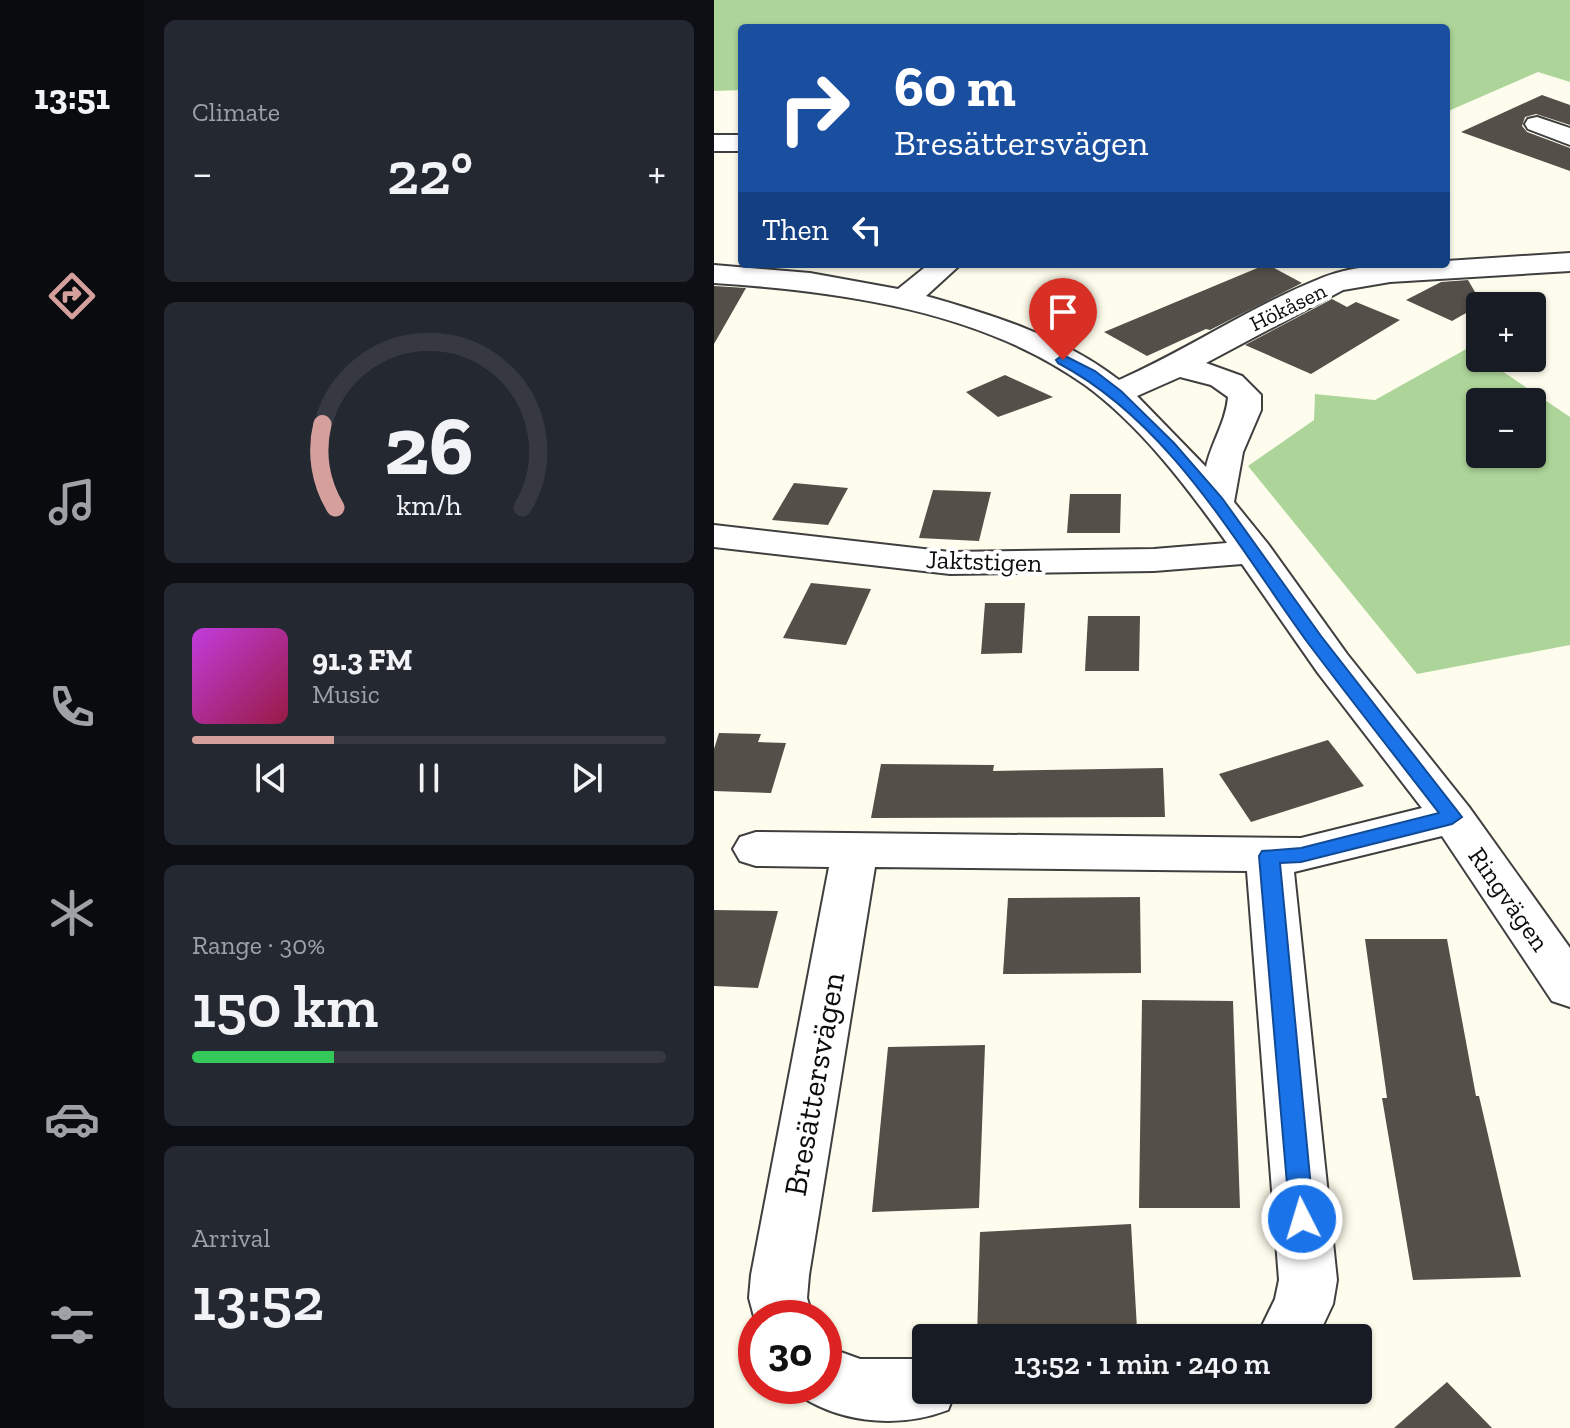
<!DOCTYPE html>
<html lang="en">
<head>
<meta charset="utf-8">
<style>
	:root { --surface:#171b24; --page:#242831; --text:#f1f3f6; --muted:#9ea1a6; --line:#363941; --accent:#d59f9c }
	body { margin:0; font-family:"Zilla Slab",serif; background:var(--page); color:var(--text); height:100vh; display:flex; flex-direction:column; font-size:30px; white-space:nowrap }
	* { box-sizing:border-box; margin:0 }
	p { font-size:26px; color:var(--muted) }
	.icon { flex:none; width:44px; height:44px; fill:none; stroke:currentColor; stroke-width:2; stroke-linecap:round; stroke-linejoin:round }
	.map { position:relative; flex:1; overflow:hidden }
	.sheet { display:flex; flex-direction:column; gap:20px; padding:20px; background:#0d0f14; width:570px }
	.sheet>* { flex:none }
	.top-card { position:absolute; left:24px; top:24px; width:712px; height:244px; border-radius:8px; box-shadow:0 2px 6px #0004; background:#1a4fa0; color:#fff; overflow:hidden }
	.controls { position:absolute; left:752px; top:292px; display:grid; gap:16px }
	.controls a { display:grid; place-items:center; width:80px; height:80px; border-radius:8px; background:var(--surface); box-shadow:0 2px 6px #0004; font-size:40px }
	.speed { position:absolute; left:24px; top:1300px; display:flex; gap:16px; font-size:40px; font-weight:700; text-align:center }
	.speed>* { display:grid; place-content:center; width:104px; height:104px; border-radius:50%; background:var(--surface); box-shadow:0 2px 6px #0004; line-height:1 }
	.speed .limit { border:12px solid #d22; background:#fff; color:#111 }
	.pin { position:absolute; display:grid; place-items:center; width:68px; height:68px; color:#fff; margin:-82px -34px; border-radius:50% 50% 50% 0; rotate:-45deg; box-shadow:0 0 8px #0007 }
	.pin .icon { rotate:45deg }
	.me { position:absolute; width:88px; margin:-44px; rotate:355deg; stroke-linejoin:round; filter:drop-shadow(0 0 6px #0008) }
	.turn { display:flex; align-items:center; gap:28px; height:168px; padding:0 24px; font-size:36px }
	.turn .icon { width:104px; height:104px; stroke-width:2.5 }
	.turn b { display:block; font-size:56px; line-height:68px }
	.then { display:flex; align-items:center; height:76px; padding:0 24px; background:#0003; gap:16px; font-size:30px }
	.big { font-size:60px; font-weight:600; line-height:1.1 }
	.sheet .tile { flex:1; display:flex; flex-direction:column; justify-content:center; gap:12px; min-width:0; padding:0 28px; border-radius:12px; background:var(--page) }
	.sheet .dial { align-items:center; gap:0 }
	.dial svg { height:208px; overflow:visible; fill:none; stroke:var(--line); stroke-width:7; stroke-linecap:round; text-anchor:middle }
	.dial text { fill:var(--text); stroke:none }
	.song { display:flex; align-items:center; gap:24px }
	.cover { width:96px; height:96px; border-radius:12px; background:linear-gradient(135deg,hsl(290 70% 55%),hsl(340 70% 35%)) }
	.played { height:8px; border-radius:4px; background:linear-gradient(90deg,var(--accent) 30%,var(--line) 30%) }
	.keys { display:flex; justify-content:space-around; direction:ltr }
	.heat { display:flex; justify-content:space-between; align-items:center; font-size:44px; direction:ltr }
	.charge { height:12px; border-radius:6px; background:linear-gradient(90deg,#34c759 30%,var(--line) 0) }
	.trip { position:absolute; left:198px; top:1324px; width:460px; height:80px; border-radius:8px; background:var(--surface); box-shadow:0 2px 6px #0004; font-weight:600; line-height:80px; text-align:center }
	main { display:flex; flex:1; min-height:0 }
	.tabs { display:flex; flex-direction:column; width:144px; justify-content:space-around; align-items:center; background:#090b0e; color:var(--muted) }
	.tabs .icon { width:56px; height:56px }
	.tabs .on { color:var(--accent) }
	.tabs b { font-size:36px; color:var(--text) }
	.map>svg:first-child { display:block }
</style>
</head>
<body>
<main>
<nav class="tabs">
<b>13:51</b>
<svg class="icon on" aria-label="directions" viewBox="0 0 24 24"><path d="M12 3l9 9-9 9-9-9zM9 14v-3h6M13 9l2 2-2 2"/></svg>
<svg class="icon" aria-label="music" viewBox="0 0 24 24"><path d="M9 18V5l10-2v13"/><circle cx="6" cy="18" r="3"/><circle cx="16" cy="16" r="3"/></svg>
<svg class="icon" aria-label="phone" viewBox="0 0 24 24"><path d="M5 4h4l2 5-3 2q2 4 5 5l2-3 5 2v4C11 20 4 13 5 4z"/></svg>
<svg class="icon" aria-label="climate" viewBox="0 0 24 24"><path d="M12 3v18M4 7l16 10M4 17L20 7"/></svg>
<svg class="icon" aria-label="car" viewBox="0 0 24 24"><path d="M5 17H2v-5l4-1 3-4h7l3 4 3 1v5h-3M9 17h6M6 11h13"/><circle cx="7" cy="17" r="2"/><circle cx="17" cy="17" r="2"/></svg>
<svg class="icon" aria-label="filters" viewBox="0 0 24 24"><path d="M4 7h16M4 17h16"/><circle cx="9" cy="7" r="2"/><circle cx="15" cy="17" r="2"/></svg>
</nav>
<section class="sheet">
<div class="tile"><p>Climate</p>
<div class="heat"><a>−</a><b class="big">22°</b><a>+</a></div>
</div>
<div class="tile dial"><svg viewBox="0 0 100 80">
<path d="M14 69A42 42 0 1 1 86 69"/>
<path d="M14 69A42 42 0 0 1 9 37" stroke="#d59f9c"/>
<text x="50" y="56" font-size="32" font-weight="700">26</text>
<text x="50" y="72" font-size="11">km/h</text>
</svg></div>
<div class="tile">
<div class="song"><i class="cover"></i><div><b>91.3 FM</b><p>Music</p></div></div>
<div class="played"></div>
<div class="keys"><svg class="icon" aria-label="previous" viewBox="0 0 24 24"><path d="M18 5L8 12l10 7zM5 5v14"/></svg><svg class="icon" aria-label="pause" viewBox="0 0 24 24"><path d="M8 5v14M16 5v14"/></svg><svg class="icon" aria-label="next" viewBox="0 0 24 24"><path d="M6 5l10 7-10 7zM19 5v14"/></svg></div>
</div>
<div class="tile"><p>Range · 30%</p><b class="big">150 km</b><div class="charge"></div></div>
<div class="tile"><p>Arrival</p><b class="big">13:52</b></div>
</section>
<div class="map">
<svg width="856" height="1428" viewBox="0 0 856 1428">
	<rect width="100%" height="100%" fill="#fefded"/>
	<g fill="#add599" fill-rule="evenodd">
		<polygon points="0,0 856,0 856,82 824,72 732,112 732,28 28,28 28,90 0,91"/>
		<path d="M754,348L856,417V645L703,674L534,466L600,420L601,394L661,400ZM818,402V454H766V402Z"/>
	</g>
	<g fill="#544f49">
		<polygon points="828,95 856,105 856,125 822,114 811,117 808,126 813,132 856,148 856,171 747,132"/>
		<polygon points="553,264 588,283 496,330 492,329 433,356 390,332"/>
		<polygon points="754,280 768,304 738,321 692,300 727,282"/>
		<polygon points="0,286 32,288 0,344"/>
		<polygon points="618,299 633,307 642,302 686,320 597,374 531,345"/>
		<polygon points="291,375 339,397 284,417 252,392"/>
		<polygon points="80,483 134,488 114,525 58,520"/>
		<polygon points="219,490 277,492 265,541 205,538"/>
		<polygon points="356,494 407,494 406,533 353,533"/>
		<polygon points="97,583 157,589 132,645 69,638"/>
		<polygon points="271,603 311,603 308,653 267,654"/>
		<polygon points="374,616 426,616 425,671 371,671"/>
		<polygon points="5,733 47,734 44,742 72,743 57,793 0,791 0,749"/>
		<polygon points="614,740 650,786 537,822 505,774"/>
		<polygon points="167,764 280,765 279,771 449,768 451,817 157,818"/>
		<polygon points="426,897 427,973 289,974 294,898"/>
		<polygon points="0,910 64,911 44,988 0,986"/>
		<polygon points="651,939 733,939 762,1096 765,1096 807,1277 699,1280 668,1098 673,1098"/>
		<polygon points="428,1000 519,1001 526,1208 425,1208"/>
		<polygon points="271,1045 265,1208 158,1212 174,1047"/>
		<polygon points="417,1224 423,1329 263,1338 266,1232"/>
		<polygon points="733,1382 778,1428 680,1428"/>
	</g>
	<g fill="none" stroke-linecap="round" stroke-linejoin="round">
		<g stroke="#3f3f3f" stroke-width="4">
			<g id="minor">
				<polygon points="823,117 856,128 856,145 814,129 811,124 814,119"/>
				<rect x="0" y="135" width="28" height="16"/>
				<path d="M856,253V271L676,282L629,290L492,363L528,376L547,395V410L529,452L520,502L554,544L633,654L755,807L856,948V1007L838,1001L728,836L580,872L623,1280L619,1304L603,1338H542L561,1299L565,1280L533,871L161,867L95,1275L93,1298L99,1318H42V1324L35,1298L37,1275L115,867L42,866L26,861L19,849L26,837L42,832L587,838L708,808L604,673L528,564L440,571L236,574L0,547V525L236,552L440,549L513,543C473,487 427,426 371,385C266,310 125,291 0,283V265L96,273L184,289L215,264H247L212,296C279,315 350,337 405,380C475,349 539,305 610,277C647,263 692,264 732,264V261ZM466,377L497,385L514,397C512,422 497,443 492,467L423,396Z"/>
				<path d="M110,1346L146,1359H212V1390H242L234,1410C187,1428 131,1424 88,1397L84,1386H110Z"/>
			</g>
		</g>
		<use href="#minor" fill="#fff" fill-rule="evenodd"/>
	</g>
	<path fill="#1a73e8" stroke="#114b97" stroke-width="2" d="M349,355L381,371L407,391L460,443L508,498L607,636L748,817L738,824L587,862L566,863L600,1219L597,1227L588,1230L580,1227L576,1219L545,856L548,851L587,848L725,813C681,756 637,700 594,643C522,544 456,422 344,363L342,360Z"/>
	<g text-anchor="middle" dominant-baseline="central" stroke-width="8" stroke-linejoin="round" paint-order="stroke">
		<g font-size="22" fill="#0c0c0c" stroke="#fff">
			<text transform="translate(574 307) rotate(-26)">Hökåsen</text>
		</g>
		<g font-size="26" fill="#0c0c0c" stroke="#fff">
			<text transform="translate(270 561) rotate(2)">Jaktstigen</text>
			<text transform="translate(795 899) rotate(55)">Ringvägen</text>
		</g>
		<g font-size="32" fill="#0c0c0c" stroke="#fff">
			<text transform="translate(100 1084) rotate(-80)">Bresättersvägen</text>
		</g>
	</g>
</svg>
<div class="controls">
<a>+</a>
<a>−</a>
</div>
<div class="speed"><div class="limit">30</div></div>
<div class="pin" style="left:349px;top:360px;background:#d93025"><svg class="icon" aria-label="arrive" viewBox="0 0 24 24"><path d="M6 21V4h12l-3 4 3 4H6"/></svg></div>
<svg class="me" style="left:588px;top:1219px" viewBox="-20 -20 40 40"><circle r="17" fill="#1a73e8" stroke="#fff" stroke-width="3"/><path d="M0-11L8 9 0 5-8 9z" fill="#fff"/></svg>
<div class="trip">13:52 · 1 min · 240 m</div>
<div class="top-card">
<div class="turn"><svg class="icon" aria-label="right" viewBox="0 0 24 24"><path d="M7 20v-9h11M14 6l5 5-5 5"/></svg><div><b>60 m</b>Bresättersvägen</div></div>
<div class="then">Then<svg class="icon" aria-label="left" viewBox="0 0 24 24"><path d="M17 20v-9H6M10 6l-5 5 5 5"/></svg></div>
</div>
</div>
</main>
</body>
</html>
